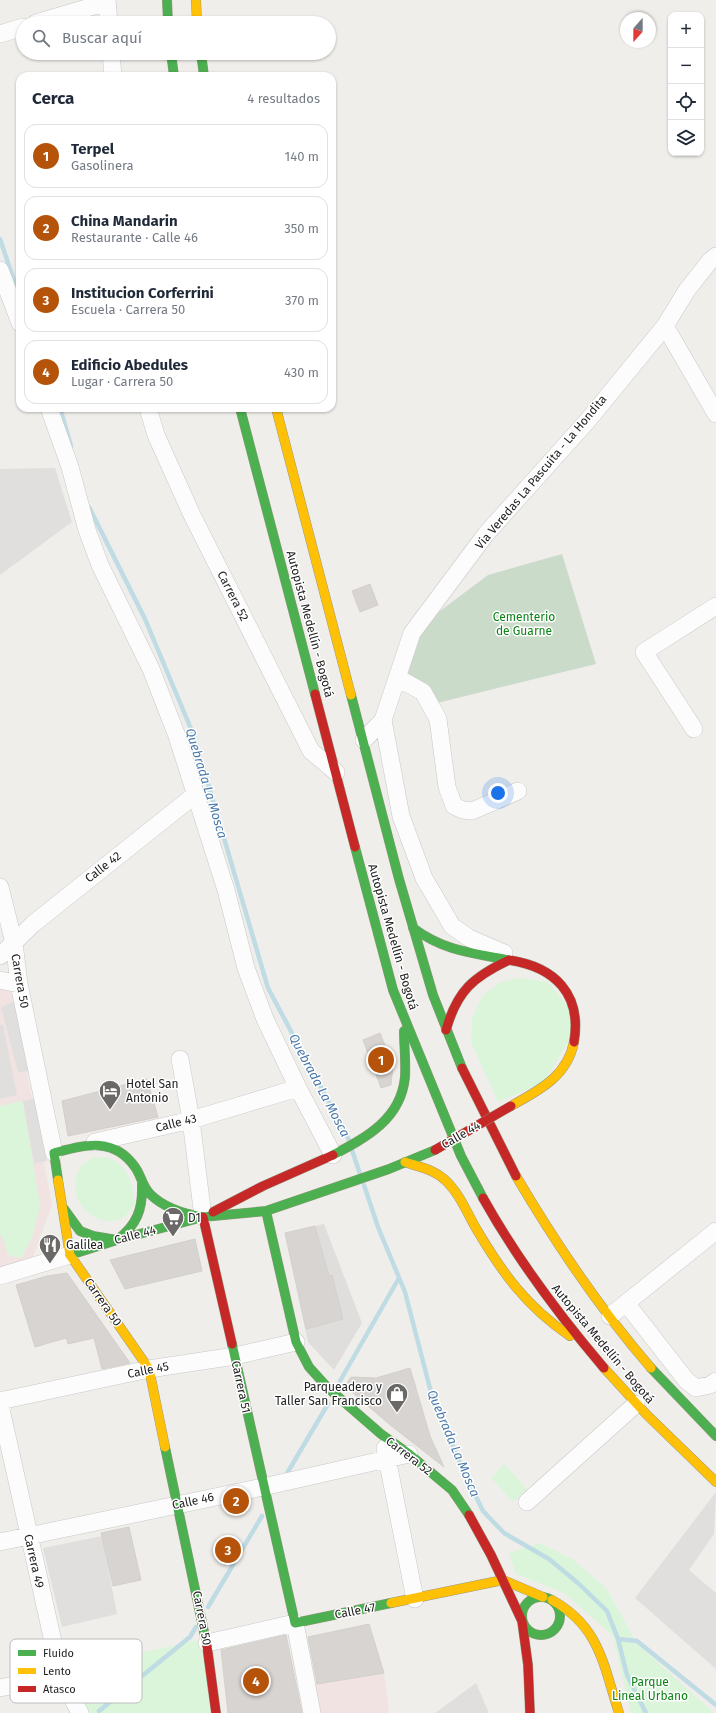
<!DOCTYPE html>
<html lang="es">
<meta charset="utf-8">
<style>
body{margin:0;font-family:"Fira Sans",sans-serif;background:#f2f2f3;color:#1f2937}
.controls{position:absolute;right:12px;top:12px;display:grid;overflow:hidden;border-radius:8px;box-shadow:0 1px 3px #0004}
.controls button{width:36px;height:36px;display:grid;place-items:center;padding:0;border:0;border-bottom:1px solid #e0e1e3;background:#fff;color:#1f2937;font:20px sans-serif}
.compass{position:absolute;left:620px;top:12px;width:36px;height:36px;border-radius:50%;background:#fff;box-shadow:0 1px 3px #0004;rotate:201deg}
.you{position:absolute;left:498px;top:793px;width:14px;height:14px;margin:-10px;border:3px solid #fff;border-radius:50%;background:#1a73e8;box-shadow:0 0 0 6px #1a73e833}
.badge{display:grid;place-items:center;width:26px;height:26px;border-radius:50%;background:#b45309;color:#fff;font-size:13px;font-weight:700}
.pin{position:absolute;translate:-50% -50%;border:2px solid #fff;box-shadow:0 1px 4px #0006}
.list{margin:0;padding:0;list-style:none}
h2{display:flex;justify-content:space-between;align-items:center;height:52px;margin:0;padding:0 16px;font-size:17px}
h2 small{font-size:13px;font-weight:400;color:#747a83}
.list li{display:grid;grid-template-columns:26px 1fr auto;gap:12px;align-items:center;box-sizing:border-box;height:64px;margin:0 8px 8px;padding:0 8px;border:1px solid #e0e1e3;border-radius:12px}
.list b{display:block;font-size:15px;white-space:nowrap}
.list p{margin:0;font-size:13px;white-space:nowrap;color:#747a83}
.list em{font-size:13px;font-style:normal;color:#747a83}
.icon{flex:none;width:22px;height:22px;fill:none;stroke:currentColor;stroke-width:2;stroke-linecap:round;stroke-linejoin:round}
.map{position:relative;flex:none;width:716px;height:1713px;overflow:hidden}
.search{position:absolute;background:#fff;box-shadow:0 1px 3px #0004;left:16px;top:16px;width:320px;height:44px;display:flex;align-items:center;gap:10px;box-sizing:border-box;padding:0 14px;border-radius:22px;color:#747a83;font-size:15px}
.panel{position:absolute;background:#fff;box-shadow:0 1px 3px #0004;left:16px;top:72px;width:320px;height:340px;border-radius:12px}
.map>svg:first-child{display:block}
</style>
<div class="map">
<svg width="716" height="1713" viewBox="0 0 716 1713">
<rect width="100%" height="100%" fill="#f0eeeb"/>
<!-- residential -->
<path fill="#dfdedc" d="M 324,1224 L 362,1323 L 334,1370 L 308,1342 L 285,1233 Z"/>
<!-- commercial -->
<path fill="#f1e3e1" d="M 0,986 L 11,992 L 14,1002 L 52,1205 L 33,1257 L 0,1266 Z
M 384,1673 L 389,1713 L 320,1713 L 315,1684 Z"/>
<!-- cemetery -->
<path fill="#cadbca" d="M 562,554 L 596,664 L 437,703 L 406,675 L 416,637 L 440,611 L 488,575 Z"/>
<!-- park -->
<path fill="#daf5da" d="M 519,978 L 548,982 L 570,1009 L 571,1037 L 544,1082 L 498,1102 L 471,1042 L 472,1019 L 482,996 L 499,983 Z
M 23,1101 L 40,1206 L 33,1234 L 22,1258 C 0,1256 10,1247 0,1234 L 0,1106 Z
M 94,1157 C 99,1158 106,1157 111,1159 C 129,1167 133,1186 135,1203 C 131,1209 126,1218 118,1220 C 89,1227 64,1194 80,1168 C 82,1164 90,1160 94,1157 Z
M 504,1464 L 527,1489 L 513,1502 L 491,1478 Z
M 540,1543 L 574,1560 L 607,1589 L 637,1644 L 714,1713 L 631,1713 L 613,1636 L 564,1593 L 516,1574 L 509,1553 Z
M 203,1639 L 210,1713 L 88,1713 L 72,1668 Z"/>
<!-- parking -->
<path fill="#e0dfde" d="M 55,468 L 72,522 L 0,575 L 0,469 Z
M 14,1002 L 32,1071 L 18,1072 L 1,1007 Z
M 0,1025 L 3,1025 L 17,1095 L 0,1099 Z
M 35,1098 L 47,1161 L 34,1163 L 23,1101 Z
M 716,1492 L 714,1534 L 689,1570 L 716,1593 L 716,1669 L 635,1598 Z
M 102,1536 L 117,1614 L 62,1627 L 43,1548 Z
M 476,1683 L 489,1713 L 435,1713 Z"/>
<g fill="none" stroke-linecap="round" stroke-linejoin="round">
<!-- stream -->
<path stroke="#bfdbe3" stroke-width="4.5" d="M 0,239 L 20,298
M 60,408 L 71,446
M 89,507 L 145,619 L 194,736 L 268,988 L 349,1140
M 352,1150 L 360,1174
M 364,1185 L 378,1227 L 405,1292 L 433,1400 L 464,1472 L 483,1511 L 504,1533 L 549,1559 L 578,1583 L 607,1611 L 618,1639 L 627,1675 L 646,1713
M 340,1381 L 399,1278
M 286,1475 L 328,1404
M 208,1607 L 262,1516
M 618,1639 L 637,1641 L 716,1705
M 99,1711 L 190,1637 L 196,1627"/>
</g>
<!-- building -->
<path fill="#d7d4d2" stroke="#d3d0cc" d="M 370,584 L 378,605 L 360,612 L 352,591 Z
M 380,1033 L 393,1065 L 391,1085 L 381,1088 L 363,1040 Z
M 147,1079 L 158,1117 L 68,1136 L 62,1101 Z
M 315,1226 L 329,1276 L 332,1275 L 343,1319 L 306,1329 L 285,1233 Z
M 195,1239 L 202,1271 L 125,1289 L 110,1260 Z
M 67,1273 L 130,1363 L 102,1369 L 94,1338 L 68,1344 L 66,1338 L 35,1347 L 16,1285 L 47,1276 Z
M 410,1368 L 430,1436 L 444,1467 L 389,1424 L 345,1386 L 351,1377 L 376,1378 Z
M 129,1527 L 141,1580 L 113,1586 L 101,1533 Z
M 369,1624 L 384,1673 L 317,1684 L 308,1637 Z
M 286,1635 L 302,1713 L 228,1713 L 221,1650 Z"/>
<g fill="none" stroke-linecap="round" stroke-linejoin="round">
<!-- street casing -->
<g stroke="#c9c8c7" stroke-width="18">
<path id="street" d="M 107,0 L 109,23
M 36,23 L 107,2
M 0,34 L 23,27
M 111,53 L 113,76
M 0,270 L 20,323
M 665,326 L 716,414
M 49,408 L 70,467 L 87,530 L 100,565 L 151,669 L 177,736 L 226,890 L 246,968 L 265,1019 L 298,1088 L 333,1155
M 148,408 L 156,435 L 192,515 L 311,751 L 336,772
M 398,678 L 423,692 L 438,719 L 447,787 L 454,806 L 463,810 L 472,811 L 518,791
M 383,720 L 401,816 L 424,878 L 452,926 L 469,938 L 504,953
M 694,729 L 644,652 L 716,606
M 364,740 L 383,720 L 412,633 L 486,534 L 589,419 L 665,326 L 687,290 L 710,261 L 716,256
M 0,887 L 14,943 L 19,984 L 54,1153
M 0,956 L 33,924 L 196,794
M 0,980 L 19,984
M 180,1059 L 191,1120 L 203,1217
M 95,1142 L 191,1120 L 298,1088
M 0,1276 L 70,1255
M 626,1303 L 686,1380 L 696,1388 L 710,1385 L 716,1381
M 610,1316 L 716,1231
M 0,1401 L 149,1369 L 235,1356 L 296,1342
M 0,1405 L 61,1677 L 80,1713
M 385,1448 L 415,1599
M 527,1502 L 636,1404
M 0,1542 L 263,1487 L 409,1454
M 207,1643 L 295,1623 L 312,1713
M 0,1688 L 61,1677"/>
</g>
<!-- fast casing -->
<g stroke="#999a82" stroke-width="10">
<path id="fast" d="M 167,0 L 168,23
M 171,53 L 174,76
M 201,53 L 204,76
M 240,408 L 315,694
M 351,695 L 399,879 L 433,995 L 462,1068
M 355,847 L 393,990 L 461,1156 L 483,1198
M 413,928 C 444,951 472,953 509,960
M 333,1155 C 367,1137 401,1119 405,1077 C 406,1062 404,1046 404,1031
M 58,1180 L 54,1153 C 85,1145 113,1136 135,1167 C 141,1175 142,1186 150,1194 C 164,1208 184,1214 203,1217
M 64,1209 L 80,1231 L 93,1236 L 117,1240 C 137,1225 143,1209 142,1184
M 266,1211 L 296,1342 L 309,1367 L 328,1388 L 381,1434 L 409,1454 L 452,1490 L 469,1515
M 70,1255 L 117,1240 L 203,1217 L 266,1211 L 389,1169 L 435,1150
M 232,1344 L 295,1623 L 391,1603
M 651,1368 L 716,1436
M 165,1447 L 207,1646
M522 1616a19 19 0 1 1 38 0a19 19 0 1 1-38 0Z"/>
</g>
<!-- slow casing -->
<g stroke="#999a82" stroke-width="10">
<path id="slow" d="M 196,0 L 197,23
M 276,408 L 351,695
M 511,1106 C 539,1090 567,1077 574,1042
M 405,1162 C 419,1167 433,1169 444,1179 C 459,1192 467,1213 477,1230 C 503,1274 527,1307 570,1336
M 516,1176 C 556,1244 600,1309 651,1368
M 58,1180 L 70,1255 L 149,1369 L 165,1447
M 604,1368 L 646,1414 L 716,1482
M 552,1600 C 600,1627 603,1664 619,1713
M 391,1603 L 503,1580 L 543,1597"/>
</g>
<!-- jam casing -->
<g stroke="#999a82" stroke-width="10">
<path id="jam" d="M 315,694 L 355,847
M 509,960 C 555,967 582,994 574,1042
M 446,1030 C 457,991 473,977 509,960
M 462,1068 L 516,1176
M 483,1198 C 517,1259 559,1315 604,1368
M 213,1212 L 263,1186 L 333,1155
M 203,1217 L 232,1344
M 469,1515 L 491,1555 L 522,1621 L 528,1665 L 530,1713
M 207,1646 L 216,1713"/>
</g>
<!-- street -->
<use href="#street" stroke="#fdfcfc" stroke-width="17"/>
<!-- fast -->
<use href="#fast" stroke="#4caf50" stroke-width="9"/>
<!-- slow -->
<use href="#slow" stroke="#ffc107" stroke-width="9"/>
<!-- jam -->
<use href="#jam" stroke="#c62828" stroke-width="9"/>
<!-- jam-bridge casing -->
<g stroke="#999a82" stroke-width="10" stroke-linecap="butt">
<path id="jam-bridge" d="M 435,1150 L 511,1106"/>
</g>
<!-- jam-bridge -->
<use href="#jam-bridge" stroke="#c62828" stroke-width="9"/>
</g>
<!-- icons -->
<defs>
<g id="hotel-pin" transform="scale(1.15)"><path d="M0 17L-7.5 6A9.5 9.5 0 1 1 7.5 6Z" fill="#6a6968" stroke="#fff"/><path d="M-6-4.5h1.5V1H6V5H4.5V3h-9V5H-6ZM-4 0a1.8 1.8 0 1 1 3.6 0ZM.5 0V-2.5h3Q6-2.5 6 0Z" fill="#fff"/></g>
<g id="supermarket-pin" transform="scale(1.15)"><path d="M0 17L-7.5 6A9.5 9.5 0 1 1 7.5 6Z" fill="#6a6968" stroke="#fff"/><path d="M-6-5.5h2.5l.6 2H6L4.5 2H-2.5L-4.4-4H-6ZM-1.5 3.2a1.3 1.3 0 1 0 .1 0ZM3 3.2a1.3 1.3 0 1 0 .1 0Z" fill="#fff"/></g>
<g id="restaurant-pin" transform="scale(1.15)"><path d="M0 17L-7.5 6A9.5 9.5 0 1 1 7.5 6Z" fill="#6a6968" stroke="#fff"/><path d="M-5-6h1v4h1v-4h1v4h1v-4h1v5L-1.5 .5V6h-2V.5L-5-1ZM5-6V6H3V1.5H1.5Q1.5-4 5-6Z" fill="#fff"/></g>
<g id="shop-pin" transform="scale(1.15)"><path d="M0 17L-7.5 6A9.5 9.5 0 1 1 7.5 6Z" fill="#6a6968" stroke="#fff"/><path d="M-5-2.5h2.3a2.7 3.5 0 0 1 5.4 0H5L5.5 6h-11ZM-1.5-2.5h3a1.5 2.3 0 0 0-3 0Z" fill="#fff"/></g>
</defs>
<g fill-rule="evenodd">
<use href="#hotel-pin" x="110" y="1091"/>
<use href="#supermarket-pin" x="173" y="1218"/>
<use href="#restaurant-pin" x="50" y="1245"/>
<use href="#shop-pin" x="397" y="1394"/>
</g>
<g text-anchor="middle" stroke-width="3" stroke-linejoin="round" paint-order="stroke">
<!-- street labels -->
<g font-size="12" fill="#222" stroke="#fff">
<text transform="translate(541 472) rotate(-50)" y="4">Via Veredas La Pascuita - La Hondita</text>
<text transform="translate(233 596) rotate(63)" y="4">Carrera 52</text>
<text transform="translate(310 624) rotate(75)" y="4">Autopista Medellín - Bogotá</text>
<text transform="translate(103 867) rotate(-38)" y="4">Calle 42</text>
<text transform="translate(393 937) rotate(74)" y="4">Autopista Medellín - Bogotá</text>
<text transform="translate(20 981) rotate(80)" y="4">Carrera 50</text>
<text transform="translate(176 1123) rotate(-14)" y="4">Calle 43</text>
<text transform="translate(461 1135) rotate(-30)" y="4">Calle 44</text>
<text transform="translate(135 1235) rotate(-15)" y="4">Calle 44</text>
<text transform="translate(103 1302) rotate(55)" y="4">Carrera 50</text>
<text transform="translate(603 1344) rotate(50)" y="4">Autopista Medellín - Bogotá</text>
<text transform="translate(148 1370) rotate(-11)" y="4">Calle 45</text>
<text transform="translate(241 1387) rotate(78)" y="4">Carrera 51</text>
<text transform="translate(409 1456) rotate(37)" y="4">Carrera 52</text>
<text transform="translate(193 1501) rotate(-12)" y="4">Calle 46</text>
<text transform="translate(34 1561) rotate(77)" y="4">Carrera 49</text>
<text transform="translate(355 1611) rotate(-11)" y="4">Calle 47</text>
<text transform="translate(202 1618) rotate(79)" y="4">Carrera 50</text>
</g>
<!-- park labels -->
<g font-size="12" fill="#0c8416" stroke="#fff">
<text x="524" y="621">Cementerio<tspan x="524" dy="14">de Guarne</tspan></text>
<text x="650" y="1686">Parque<tspan x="650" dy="14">Lineal Urbano</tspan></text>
</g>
<!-- poi labels -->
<g font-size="12" fill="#222" stroke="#fff" text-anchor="start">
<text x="126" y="1088">Hotel San<tspan x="126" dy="14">Antonio</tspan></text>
<text x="188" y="1222">D1</text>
<text x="66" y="1249">Galilea</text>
<text x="382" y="1391" text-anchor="end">Parqueadero y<tspan x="382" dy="14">Taller San Francisco</tspan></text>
</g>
<!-- water labels -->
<g font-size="13" font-style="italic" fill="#4a7aab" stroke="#fff">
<text transform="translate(207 783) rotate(73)" y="5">Quebrada La Mosca</text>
<text transform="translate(320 1085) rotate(62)" y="5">Quebrada La Mosca</text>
<text transform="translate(454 1443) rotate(67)" y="5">Quebrada La Mosca</text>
</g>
</g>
<!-- legend -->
<rect x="10" y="1639" width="132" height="64" rx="6" fill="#fff" stroke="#bdbdbd" stroke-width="1"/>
<rect x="18" y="1650" width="18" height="6" fill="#4caf50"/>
<rect x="18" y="1668" width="18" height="6" fill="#ffc107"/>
<rect x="18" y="1686" width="18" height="6" fill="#c62828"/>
<g font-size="11" fill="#222">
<text x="43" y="1657">Fluido</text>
<text x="43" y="1675">Lento</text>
<text x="43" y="1693">Atasco</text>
</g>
</svg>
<div class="controls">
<button>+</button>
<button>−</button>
<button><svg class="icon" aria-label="locate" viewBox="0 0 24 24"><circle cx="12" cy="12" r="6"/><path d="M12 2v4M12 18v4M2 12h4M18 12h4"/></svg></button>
<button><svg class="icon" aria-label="layers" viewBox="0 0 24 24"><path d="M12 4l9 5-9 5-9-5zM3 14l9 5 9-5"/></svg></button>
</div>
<svg class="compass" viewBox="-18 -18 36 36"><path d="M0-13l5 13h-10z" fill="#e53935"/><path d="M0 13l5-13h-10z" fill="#747a83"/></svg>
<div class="you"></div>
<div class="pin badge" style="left:381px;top:1060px">1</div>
<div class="pin badge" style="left:236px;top:1501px">2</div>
<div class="pin badge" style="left:228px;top:1550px">3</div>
<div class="pin badge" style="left:256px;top:1681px">4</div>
<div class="search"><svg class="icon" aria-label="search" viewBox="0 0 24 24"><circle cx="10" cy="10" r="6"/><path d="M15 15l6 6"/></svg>Buscar aquí</div>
<section class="panel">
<h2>Cerca<small>4 resultados</small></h2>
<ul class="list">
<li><span class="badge">1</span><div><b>Terpel</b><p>Gasolinera</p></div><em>140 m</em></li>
<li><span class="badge">2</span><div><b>China Mandarin</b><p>Restaurante · Calle 46</p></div><em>350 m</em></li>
<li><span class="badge">3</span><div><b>Institucion Corferrini</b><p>Escuela · Carrera 50</p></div><em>370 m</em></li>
<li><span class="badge">4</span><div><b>Edificio Abedules</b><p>Lugar · Carrera 50</p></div><em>430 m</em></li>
</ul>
</section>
</div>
